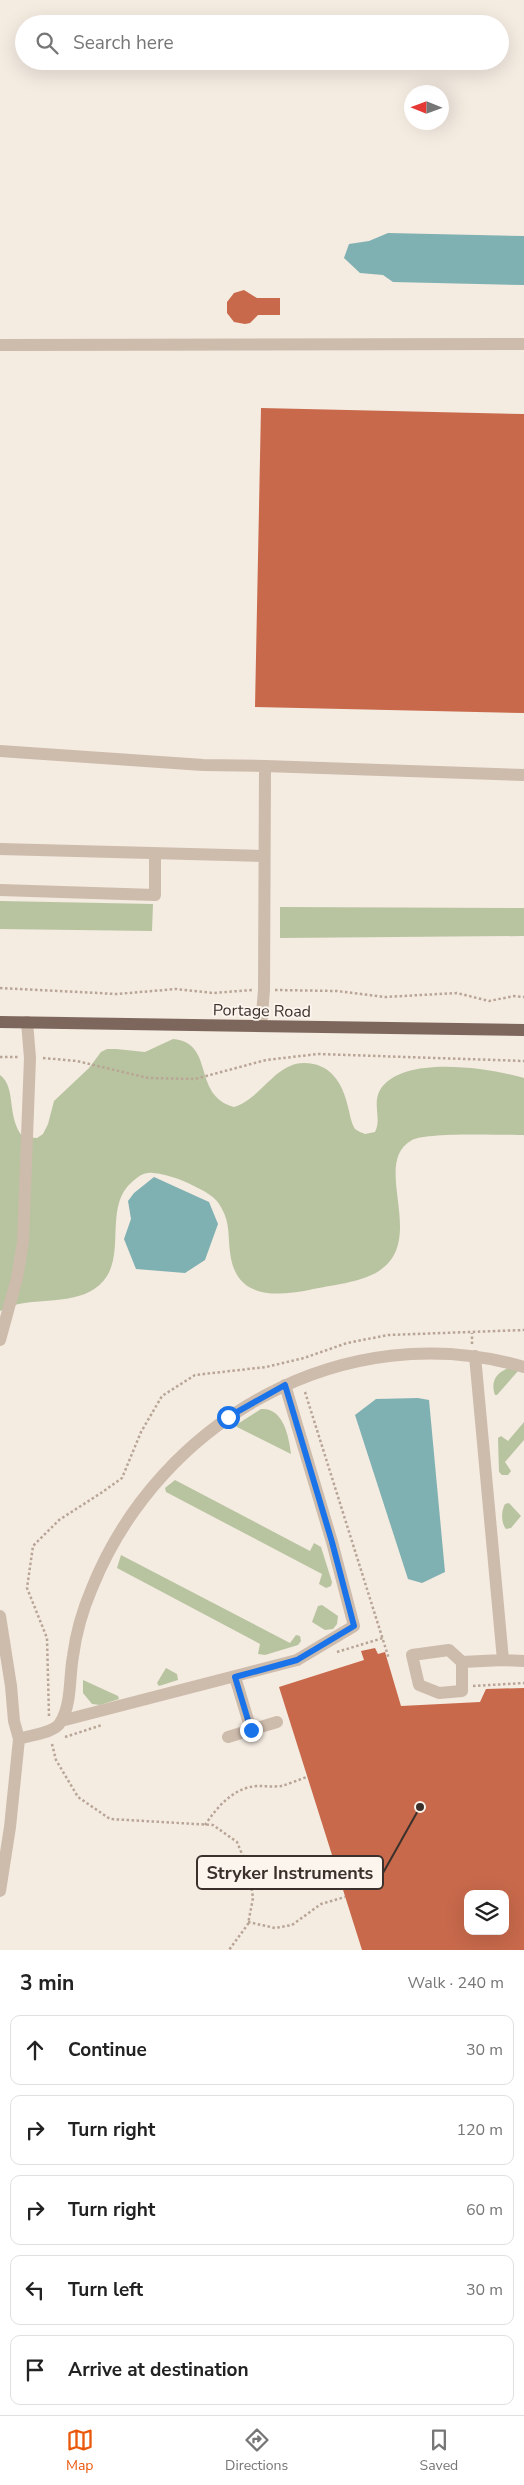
<!DOCTYPE html>
<meta charset="utf-8">
<style>
body{margin:0;font-family:"Nunito Sans",sans-serif;background:#f2f2f2;color:#222}
.controls{position:absolute;right:15px;bottom:15px;display:grid;overflow:hidden;border-radius:10px;box-shadow:0 5px 20px #0002}
.controls button{width:45px;height:45px;display:grid;place-items:center;padding:0;border:0;border-bottom:1px solid #e0e0e0;background:#fff;color:#222;font:25px sans-serif}
.compass{position:absolute;left:404px;top:85px;width:45px;height:45px;border-radius:50%;background:#fff;box-shadow:0 5px 20px #0002;rotate:271deg}
.stop{position:absolute;width:15px;height:15px;margin:-11px;border:4px solid #1a73e8;border-radius:50%;background:#fff}
.stop.end{background:#1a73e8;border-color:#fff;box-shadow:0 1px 5px #0008}
.list{margin:0;padding:0;list-style:none}
h2{display:flex;justify-content:space-between;align-items:center;height:65px;margin:0;padding:0 20px;font-size:21px}
h2 small{font-size:16px;font-weight:400;color:#767676}
.list li{display:grid;grid-template-columns:32px 1fr auto;gap:15px;align-items:center;box-sizing:border-box;height:70px;margin:0 10px 10px;padding:0 10px;border:1px solid #e0e0e0;border-radius:10px}
.list b{display:block;font-size:19px;white-space:nowrap}
.list em{font-size:16px;font-style:normal;color:#767676}
.icon{flex:none;width:28px;height:28px;fill:none;stroke:currentColor;stroke-width:2;stroke-linecap:round;stroke-linejoin:round}
.map{position:relative;flex:none;width:524px;height:1950px;overflow:hidden}
.search{position:absolute;background:#fff;box-shadow:0 5px 20px #0002;left:15px;right:15px;top:15px;height:55px;display:flex;align-items:center;gap:12px;box-sizing:border-box;padding:0 18px;border-radius:28px;color:#767676;font-size:19px}
.sheet{height:465px;background:#fff}
nav{display:flex;justify-content:space-around;align-items:center;box-sizing:border-box;height:70px;border-top:1px solid #e0e0e0;background:#fff;font-size:14px;color:#767676}
nav a{display:grid;justify-items:center;gap:2px}
nav .on{color:#ea580c}
.map>svg:first-child{display:block}
</style>
<div class="map">
<svg width="524" height="1950" viewBox="0 0 524 1950">
<rect width="100%" height="100%" fill="#f4ebe1"/>
<!-- green -->
<path fill="#b8c4a0" d="M 0,901 L 153,904 L 152,931 L 0,929 Z
M 280,907 L 524,908 L 524,936 L 280,938 Z
M 173,1039 C 216,1043 191,1095 234,1107 C 261,1099 275,1063 304,1063 C 331,1063 343,1084 348,1107 C 350,1114 351,1123 355,1129 C 358,1131 362,1133 365,1134 L 375,1132 C 382,1119 372,1104 380,1090 C 402,1054 490,1068 524,1078 L 524,1135 C 503,1135 427,1132 412,1140 C 370,1163 428,1239 379,1271 C 360,1283 331,1285 309,1290 C 273,1297 235,1298 230,1252 C 228,1237 230,1223 222,1209 C 216,1196 204,1191 192,1185 C 180,1179 166,1174 153,1173 C 144,1172 139,1176 132,1182 C 105,1205 124,1249 107,1276 C 89,1305 47,1298 19,1304 C 13,1305 6,1309 0,1311 L 0,1075 C 17,1088 6,1117 23,1137 L 37,1138 L 43,1134 L 48,1124 L 54,1101 L 89,1068 L 101,1052 L 107,1049 L 116,1049 L 145,1052 Z
M 509,1368 L 518,1371 L 497,1395 L 495,1395 C 490,1381 497,1372 509,1368 Z
M 261,1409 C 283,1407 289,1436 291,1454 L 237,1427 L 236,1425 Z
M 524,1422 L 524,1440 L 505,1462 L 511,1471 L 508,1475 L 502,1475 L 499,1472 L 498,1438 L 501,1436 L 508,1441 Z
M 175,1480 L 310,1551 L 314,1543 L 321,1547 L 332,1582 L 331,1586 L 326,1588 L 319,1584 L 322,1574 L 166,1492 L 165,1488 Z
M 509,1503 L 521,1516 L 511,1528 L 506,1529 C 501,1523 501,1511 505,1504 Z
M 121,1555 L 290,1643 L 296,1635 L 300,1636 L 301,1641 L 298,1645 L 265,1655 L 258,1654 L 260,1644 L 117,1568 Z
M 322,1605 L 338,1616 L 337,1624 L 333,1629 L 325,1630 L 312,1622 L 318,1606 Z
M 166,1668 L 177,1674 L 178,1680 L 159,1686 L 157,1683 Z
M 83,1680 L 118,1696 L 119,1699 L 100,1705 L 92,1704 L 83,1693 Z"/>
<!-- water -->
<path fill="#7fb0b2" d="M 388,233 L 524,236 L 524,285 L 393,282 L 383,275 L 360,273 L 344,258 L 349,244 L 369,241 Z
M 154,1177 L 209,1202 L 218,1224 L 205,1260 L 185,1273 L 136,1269 L 124,1239 L 131,1219 L 128,1201 L 134,1193 Z
M 418,1398 L 429,1400 L 445,1572 L 422,1583 L 408,1579 L 355,1415 L 376,1399 Z"/>
<!-- building -->
<path fill="#c8694b" fill-rule="evenodd" d="M 244,290 L 257,298 L 280,298 L 280,315 L 258,315 L 250,323 L 245,324 L 234,322 L 227,313 L 227,302 L 234,293 Z
M 261,408 L 524,414 L 524,713 L 255,707 Z
M 375,1648 L 378,1654 L 385,1652 L 401,1706 L 480,1702 L 486,1689 L 524,1688 L 524,1950 L 362,1950 L 279,1687 L 364,1660 L 361,1651 ZM 468,1894 L 505,1894 L 505,1931 L 468,1931 Z"/>
<g fill="none" stroke-linecap="round" stroke-linejoin="round">
<!-- path -->
<path stroke="#b9a596" stroke-width="2.5" stroke-dasharray="2.5 2.5" stroke-linecap="butt" d="M 0,988 L 117,994 L 176,989 L 213,993 L 252,990
M 275,990 L 337,991 L 385,997 L 457,993 L 489,1001 L 514,996 L 524,997
M 0,1057 L 18,1057
M 43,1058 L 77,1061 L 148,1078 L 195,1079 L 266,1060 L 318,1054 L 524,1061
M 472,1344 L 472,1333
M 305,1392 L 389,1659
M 337,1652 L 383,1638
M 473,1686 L 524,1683
M 49,1716 L 47,1638 L 27,1588 L 33,1546 L 59,1520 L 101,1493 L 122,1478 L 141,1432 L 162,1396 L 195,1375 L 266,1367 L 304,1358 L 347,1343 L 388,1335 L 524,1330
M 65,1737 L 102,1725
M 52,1744 L 56,1760 L 78,1797 L 110,1819 L 213,1825 L 237,1842 L 249,1871 L 253,1898 L 248,1924 L 229,1950
M 205,1825 C 218,1806 233,1788 257,1786 C 265,1786 273,1787 281,1786 C 289,1784 298,1780 307,1777
M 248,1922 L 275,1928 L 292,1925 L 321,1904 L 345,1897"/>
<!-- minor -->
<path stroke="#cdbbac" stroke-width="12" d="M 0,345 L 524,344
M 0,751 L 203,765 L 265,766 L 264,990 L 261,1026
M 265,766 L 524,775
M 0,849 L 264,856
M 0,890 L 155,895 L 155,854
M 0,1340 L 17,1278 L 23,1242 L 30,1058 L 27,1022
M 475,1356 L 503,1660
M 0,1616 L 11,1686 L 14,1721 L 19,1739 L 10,1827 L 0,1891
M 462,1662 L 462,1691 L 439,1693 L 419,1685 L 412,1655 L 449,1650 L 462,1662 L 503,1660 L 524,1661
M 235,1677 L 251,1730 L 277,1722
M 61,1721 L 297,1660 L 354,1626 L 332,1542 L 285,1385
M 228,1737 L 251,1730
M 19,1739 C 30,1735 54,1733 60,1723 C 72,1705 69,1677 73,1656 C 76,1633 83,1609 92,1588 C 160,1419 346,1315 524,1367"/>
<!-- major -->
<path stroke="#7d675c" stroke-width="12" d="M 0,1022 L 524,1030"/>
</g>
<g fill="none" stroke-linecap="round" stroke-linejoin="round">
<!-- route -->
<path stroke="#1a73e8" stroke-width="6" d="M 228,1417 L 285,1385 L 332,1542 L 354,1626 L 297,1660 L 235,1677 L 251,1730"/>
</g>
<g text-anchor="middle" stroke-width="4" stroke-linejoin="round" paint-order="stroke">
<!-- street labels -->
<g font-size="16" fill="#3b302b" stroke="#fbf5ee">
<text transform="translate(262 1010) rotate(1)" y="6">Portage Road</text>
</g>
</g>
<!-- callouts -->
<path fill="none" stroke="#3b302b" stroke-width="2" d="M420 1807L383 1873"/>
<circle fill="#3b302b" stroke="#fbf5ee" stroke-width="2" cx="420" cy="1807" r="5"/>
<rect fill="#fbf5ee" stroke="#3b302b" stroke-width="2" x="197" y="1856" width="186" height="33" rx="5"/>
<g font-size="18" text-anchor="middle" font-weight="bold" fill="#3b302b">
<text x="290" y="1879">Stryker Instruments</text>
</g>
</svg>
<div class="controls">
<button><svg class="icon" aria-label="layers" viewBox="0 0 24 24"><path d="M12 4l9 5-9 5-9-5zM3 14l9 5 9-5"/></svg></button>
</div>
<svg class="compass" viewBox="-18 -18 36 36"><path d="M0-13l5 13h-10z" fill="#e53935"/><path d="M0 13l5-13h-10z" fill="#767676"/></svg>
<div class="stop" style="left:228px;top:1417px"></div>
<div class="stop end" style="left:251px;top:1730px"></div>
<div class="search"><svg class="icon" aria-label="search" viewBox="0 0 24 24"><circle cx="10" cy="10" r="6"/><path d="M15 15l6 6"/></svg>Search here</div>
</div>
<section class="sheet">
<h2>3 min<small>Walk · 240 m</small></h2>
<ul class="list">
<li><svg class="icon" aria-label="ahead" viewBox="0 0 24 24"><path d="M12 20V5M6 11l6-6 6 6"/></svg><div><b>Continue</b></div><em>30 m</em></li>
<li><svg class="icon" aria-label="right" viewBox="0 0 24 24"><path d="M7 20v-9h11M14 6l5 5-5 5"/></svg><div><b>Turn right</b></div><em>120 m</em></li>
<li><svg class="icon" aria-label="right" viewBox="0 0 24 24"><path d="M7 20v-9h11M14 6l5 5-5 5"/></svg><div><b>Turn right</b></div><em>60 m</em></li>
<li><svg class="icon" aria-label="left" viewBox="0 0 24 24"><path d="M17 20v-9H6M10 6l-5 5 5 5"/></svg><div><b>Turn left</b></div><em>30 m</em></li>
<li><svg class="icon" aria-label="arrive" viewBox="0 0 24 24"><path d="M6 21V4h12l-3 4 3 4H6"/></svg><div><b>Arrive at destination</b></div></li>
</ul>
</section>
<nav>
<a class="on"><svg class="icon" aria-label="map" viewBox="0 0 24 24"><path d="M3 6l6-2 6 2 6-2v14l-6 2-6-2-6 2zM9 4v14M15 6v14"/></svg>Map</a>
<a><svg class="icon" aria-label="directions" viewBox="0 0 24 24"><path d="M12 3l9 9-9 9-9-9zM9 14v-3h6M13 9l2 2-2 2"/></svg>Directions</a>
<a><svg class="icon" aria-label="saved" viewBox="0 0 24 24"><path d="M7 4h10v16l-5-4-5 4z"/></svg>Saved</a>
</nav>
